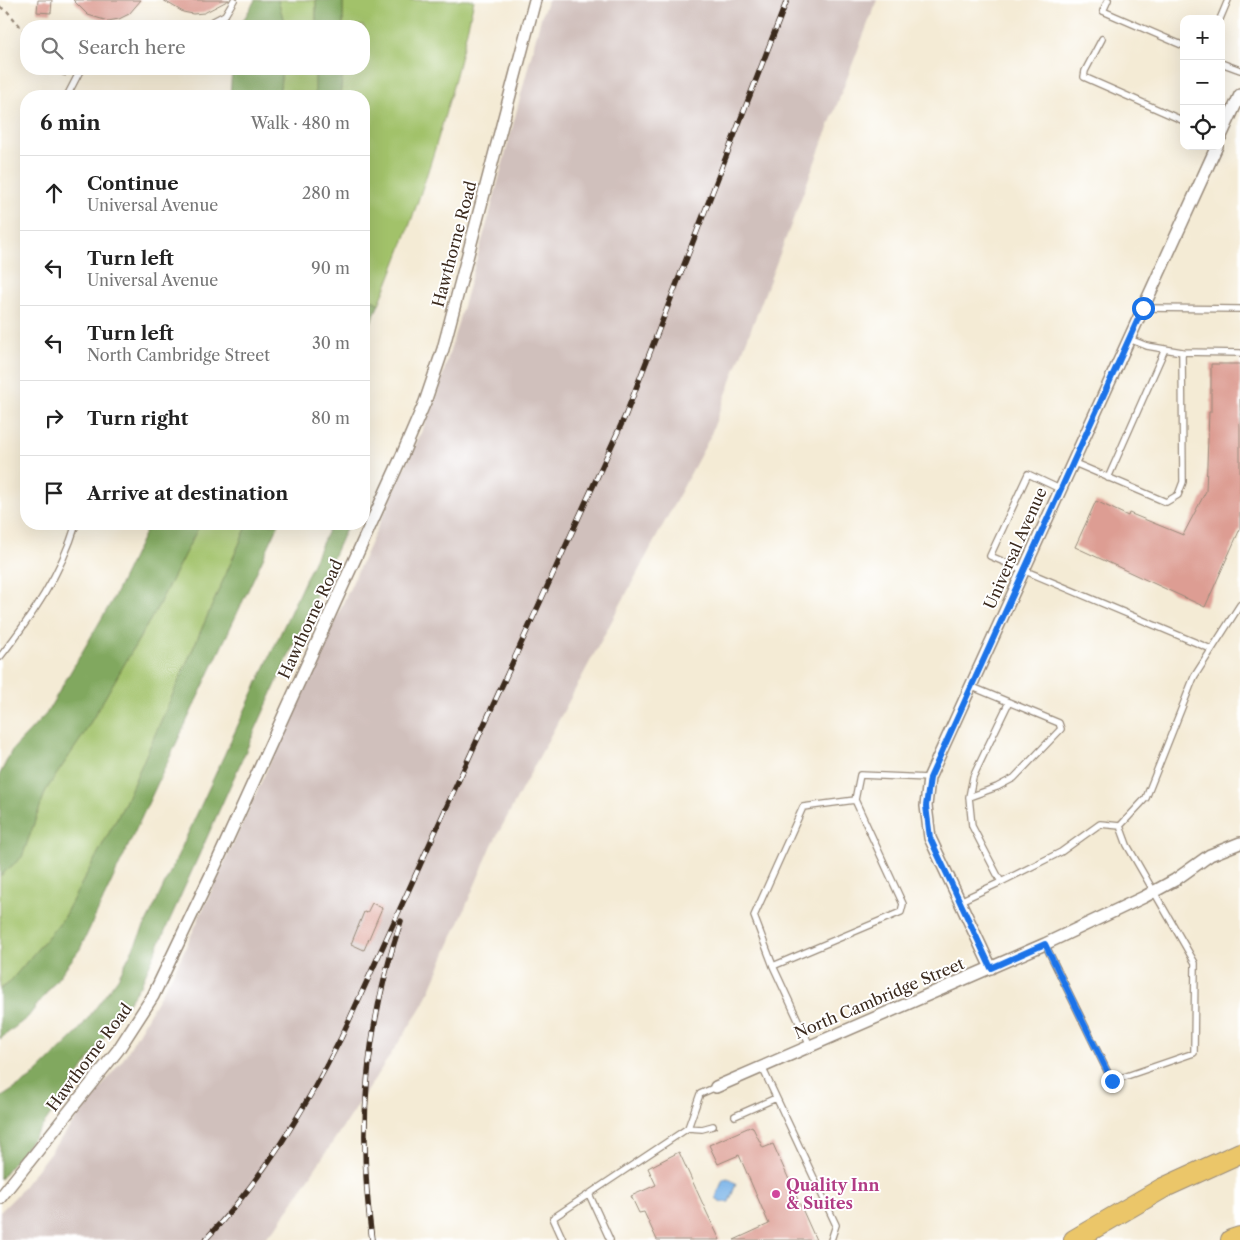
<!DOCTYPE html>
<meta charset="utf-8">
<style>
body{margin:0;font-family:"Libre Caslon Text",serif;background:#f6f6f6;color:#222}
.controls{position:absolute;right:15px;top:15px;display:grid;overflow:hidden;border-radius:10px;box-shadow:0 5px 20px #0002}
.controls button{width:45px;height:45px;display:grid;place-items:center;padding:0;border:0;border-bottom:1px solid #e0e0e0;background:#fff;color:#222;font:25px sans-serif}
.stop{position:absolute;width:15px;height:15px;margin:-11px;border:4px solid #1a73e8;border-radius:50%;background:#fff}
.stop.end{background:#1a73e8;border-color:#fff;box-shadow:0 1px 5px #0008}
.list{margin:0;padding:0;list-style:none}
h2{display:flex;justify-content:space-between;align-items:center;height:65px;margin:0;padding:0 20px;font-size:21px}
h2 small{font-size:16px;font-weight:400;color:#767676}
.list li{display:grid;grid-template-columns:32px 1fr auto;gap:15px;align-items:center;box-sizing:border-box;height:75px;padding:0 20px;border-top:1px solid #e0e0e0}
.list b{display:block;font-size:19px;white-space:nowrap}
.list p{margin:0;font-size:16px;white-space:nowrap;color:#767676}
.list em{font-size:16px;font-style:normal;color:#767676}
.icon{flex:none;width:28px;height:28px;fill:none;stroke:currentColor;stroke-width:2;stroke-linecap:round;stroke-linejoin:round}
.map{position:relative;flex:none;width:1240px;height:1240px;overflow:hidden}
.search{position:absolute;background:#fff;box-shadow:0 5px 20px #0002;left:20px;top:20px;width:350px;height:55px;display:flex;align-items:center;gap:12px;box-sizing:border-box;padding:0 18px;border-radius:20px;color:#767676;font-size:19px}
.panel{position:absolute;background:#fff;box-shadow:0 5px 20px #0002;left:20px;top:90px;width:350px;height:440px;border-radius:20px}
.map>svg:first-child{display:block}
</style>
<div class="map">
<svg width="1240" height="1240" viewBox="0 0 1240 1240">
<rect width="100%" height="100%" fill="#fff"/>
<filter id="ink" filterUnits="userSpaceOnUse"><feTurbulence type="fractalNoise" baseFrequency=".02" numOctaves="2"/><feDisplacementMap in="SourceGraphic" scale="10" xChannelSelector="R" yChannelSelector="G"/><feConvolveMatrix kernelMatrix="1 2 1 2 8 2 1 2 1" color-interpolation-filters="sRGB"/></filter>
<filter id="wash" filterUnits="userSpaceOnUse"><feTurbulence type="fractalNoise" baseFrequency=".0096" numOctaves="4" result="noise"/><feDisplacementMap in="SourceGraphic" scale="20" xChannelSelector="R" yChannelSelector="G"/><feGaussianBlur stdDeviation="1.12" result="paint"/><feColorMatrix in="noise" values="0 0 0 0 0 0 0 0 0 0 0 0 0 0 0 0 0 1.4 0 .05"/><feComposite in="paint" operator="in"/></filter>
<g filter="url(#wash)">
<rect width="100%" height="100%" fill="#f4ebd5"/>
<!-- industrial -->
<path fill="#d0c0bc" d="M 548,0 L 877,0 L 709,439 L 492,845 L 424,1004 L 276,1228 L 262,1240 L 0,1240 L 0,1212 L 15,1197 L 124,1058 L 177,966 L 435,402 L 488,220 L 542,14 Z"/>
<!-- green -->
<path fill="#a2c26a" stroke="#6e7644" d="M 278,0 L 316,0 L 316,26 L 285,26 Z
M 343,0 L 474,0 C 451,104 420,206 379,304 L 364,295 L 364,96 L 340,96 L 343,69 L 364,69 L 364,26 L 343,26 Z
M 282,69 L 315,69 L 316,96 L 279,96 Z
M 200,524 L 248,524 L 124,805 L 62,920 L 8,984 L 0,989 L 0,876 L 22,857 L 46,790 L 82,737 L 157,608 Z"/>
<!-- forest -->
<path fill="#81a85e" stroke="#5e693e" d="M 255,0 L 278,0 L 285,26 L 240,26 Z
M 316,0 L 343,0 L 343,26 L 316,26 Z
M 232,69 L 282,69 L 279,96 L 230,96 Z
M 315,69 L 343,69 L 340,96 L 315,95 Z
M 364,295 L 379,304 L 364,338 Z
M 149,524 L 200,524 L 157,608 L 82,737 L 46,790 L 22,857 L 0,876 L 0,774 L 12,750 L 46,714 L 113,599 Z
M 248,524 L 279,524 L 80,949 L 28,1017 L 0,1039 L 0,989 L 8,984 L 62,920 L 124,805 Z
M 331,524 L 348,524 L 141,984 L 45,1123 L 0,1179 L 0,1098 L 30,1079 L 76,1034 L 118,978 L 153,909 Z"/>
<!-- water -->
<path fill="#76b1e7" stroke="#586e82" d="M 728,1178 L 736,1184 L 729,1202 L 721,1202 L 716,1198 L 723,1179 Z"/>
<g id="blocks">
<!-- building -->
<path fill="#dd9d93" d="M 38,0 L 52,0 L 51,13 L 37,12 Z
M 73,0 L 141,0 L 129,14 L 119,19 L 108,21 L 88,15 Z
M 163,0 L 229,0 L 204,13 L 193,14 L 183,12 Z
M 1211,364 L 1240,364 L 1240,529 L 1205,607 L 1075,547 L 1096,501 L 1128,516 L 1129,513 L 1183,535 L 1206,491 L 1209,412 L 1211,412 Z
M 372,903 L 382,908 L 364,950 L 351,944 L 364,912 L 367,913 Z
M 752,1126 L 763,1148 L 773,1144 L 816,1240 L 734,1240 L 769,1224 L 739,1155 L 718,1164 L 709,1145 Z
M 679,1152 L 707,1213 L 720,1240 L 657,1240 L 644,1212 L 639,1213 L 631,1196 L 656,1185 L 648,1168 Z"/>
</g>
</g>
<g filter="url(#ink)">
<use href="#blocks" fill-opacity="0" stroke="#988a7a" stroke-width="1"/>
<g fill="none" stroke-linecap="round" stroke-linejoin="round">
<!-- lane casing -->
<g stroke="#988a7a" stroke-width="8">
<path id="lane" d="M 1108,0 L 1103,11 L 1184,46
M 1220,19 L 1228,0
M 204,26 L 225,15 L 234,0
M 1102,39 L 1085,71 L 1084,77 L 1184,121
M 1221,63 L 1240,70
M 67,96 L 81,69
M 1143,308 L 1240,309
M 1182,352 L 1240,353
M 1072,462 L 1166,502 L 1178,495 L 1183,482 L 1182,352 L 1147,346 L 1129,339
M 1108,478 L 1165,349
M 1060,489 L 1028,474 L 990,556 L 1211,649
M 0,657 C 32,616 61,574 76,524
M 969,797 L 973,777 L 1009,702
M 1120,826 L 1146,798 L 1194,677 L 1240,605
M 1001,882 L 1061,852 L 1100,824 L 1120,826 L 1127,845 L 1195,963 L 1194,1053 L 1112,1081 L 1045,944
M 960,901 L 1001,882 L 972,826 L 969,797 L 997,787 L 1014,778 L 1061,729 L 1059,723 L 970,686
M 773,966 L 754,916 L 803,807 L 855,800
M 810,1046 L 773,966 L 901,912 L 903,904 L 855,800 L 860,775 L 929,778
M 762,1067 L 836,1225 L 831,1240
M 735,1116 L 776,1098
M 688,1128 L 702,1129 L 713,1126
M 589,1194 L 610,1240
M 563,1240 L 553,1218 L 688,1128 L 700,1094 L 716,1087"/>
</g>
<!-- street casing -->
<g stroke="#988a7a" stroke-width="14">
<path id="street" d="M 1221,136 L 1240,95
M 991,968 L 930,838 L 926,806 L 929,778 L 1217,146
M 716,1087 L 1045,944 L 1144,897 L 1175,880 L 1210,855 L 1240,843
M 0,1198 L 118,1050 L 153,996 L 217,862 L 400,460 L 425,402 L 443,349 L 535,0"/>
</g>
<!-- highway casing -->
<g stroke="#988a7a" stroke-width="22">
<path id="highway" d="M 1074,1240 L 1163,1188 L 1240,1153
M 1231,1240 L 1240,1237"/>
</g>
<!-- path -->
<path stroke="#988a7a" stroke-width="2.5" stroke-dasharray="4 4" stroke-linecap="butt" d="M 0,7 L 7,11 L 26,33
M 48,69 L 50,72 L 69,76"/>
<!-- lane -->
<use href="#lane" stroke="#fff" stroke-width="5.5"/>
<!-- street -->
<use href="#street" stroke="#fff" stroke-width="11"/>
<!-- highway -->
<use href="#highway" stroke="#ebc669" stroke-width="20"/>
<!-- rail casing -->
<g stroke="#3b2a1e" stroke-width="5.5">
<path id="rail" d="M 205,1240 C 262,1180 304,1111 341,1038 L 626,414 L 787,0
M 372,1240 C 357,1126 365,1030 401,921"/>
</g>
<!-- rail -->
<use href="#rail" stroke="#fff" stroke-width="4" stroke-dasharray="11" stroke-linecap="butt"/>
</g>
</g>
<g fill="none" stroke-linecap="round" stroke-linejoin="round" filter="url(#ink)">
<!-- route -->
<path stroke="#1a73e8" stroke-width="6" d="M 1112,1081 L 1045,944 L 991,968 L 930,838 L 926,806 L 930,778 L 1143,308"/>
</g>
<!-- markers -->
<circle fill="#d1479c" stroke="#fff" stroke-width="2" cx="776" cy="1194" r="5"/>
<g text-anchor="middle" stroke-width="4" stroke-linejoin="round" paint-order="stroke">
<!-- street labels -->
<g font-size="16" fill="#3b2a1e" stroke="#fff">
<text transform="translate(454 244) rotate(-75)" y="6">Hawthorne Road</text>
<text transform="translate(1015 548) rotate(-66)" y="6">Universal Avenue</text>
<text transform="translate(310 619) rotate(-65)" y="6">Hawthorne Road</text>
<text transform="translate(879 998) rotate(-23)" y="6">North Cambridge Street</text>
<text transform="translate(89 1057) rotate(-53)" y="6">Hawthorne Road</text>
</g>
<!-- hotel labels -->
<g font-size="16" font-weight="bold" fill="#b23c85" stroke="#fff" text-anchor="start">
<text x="786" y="1191">Quality Inn<tspan x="786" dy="18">&amp; Suites</tspan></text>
</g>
</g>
</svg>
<div class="controls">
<button>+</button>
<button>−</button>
<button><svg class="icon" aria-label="locate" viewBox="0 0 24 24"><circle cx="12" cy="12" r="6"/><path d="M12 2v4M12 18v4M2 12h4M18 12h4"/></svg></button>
</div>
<div class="stop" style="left:1143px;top:308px"></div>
<div class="stop end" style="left:1112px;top:1081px"></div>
<div class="search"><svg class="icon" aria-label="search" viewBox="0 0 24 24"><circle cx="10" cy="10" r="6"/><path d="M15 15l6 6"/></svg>Search here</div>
<section class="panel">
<h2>6 min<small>Walk · 480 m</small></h2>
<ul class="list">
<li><svg class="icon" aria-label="ahead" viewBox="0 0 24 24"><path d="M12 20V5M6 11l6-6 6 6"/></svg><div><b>Continue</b><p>Universal Avenue</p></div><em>280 m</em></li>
<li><svg class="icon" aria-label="left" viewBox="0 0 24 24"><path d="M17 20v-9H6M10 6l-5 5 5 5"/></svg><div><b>Turn left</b><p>Universal Avenue</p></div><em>90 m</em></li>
<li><svg class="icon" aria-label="left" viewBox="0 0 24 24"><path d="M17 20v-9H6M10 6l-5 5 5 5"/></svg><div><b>Turn left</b><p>North Cambridge Street</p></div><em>30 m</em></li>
<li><svg class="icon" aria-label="right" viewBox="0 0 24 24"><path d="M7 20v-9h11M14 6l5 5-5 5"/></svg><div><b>Turn right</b></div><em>80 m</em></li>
<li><svg class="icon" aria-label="arrive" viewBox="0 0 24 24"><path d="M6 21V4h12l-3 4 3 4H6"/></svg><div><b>Arrive at destination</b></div></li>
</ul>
</section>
</div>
